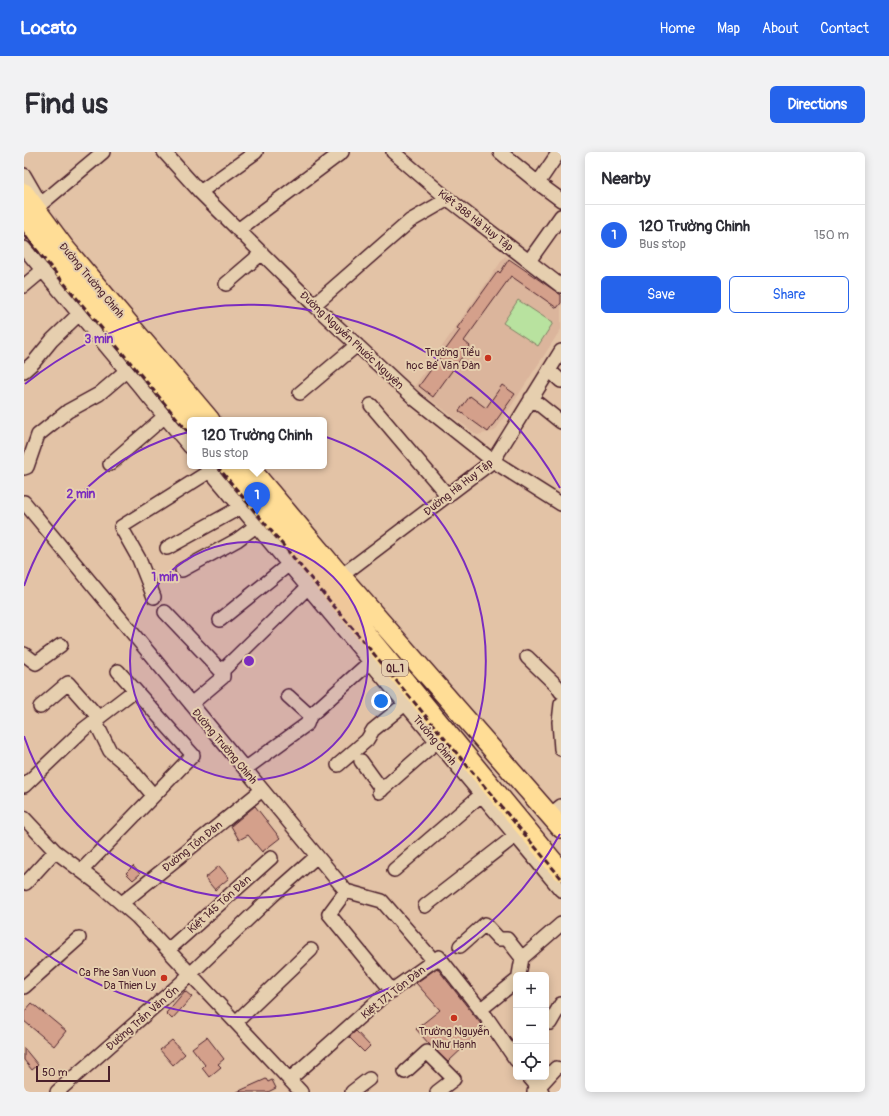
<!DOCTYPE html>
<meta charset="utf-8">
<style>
body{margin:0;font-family:Pangolin,sans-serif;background:#f2f2f3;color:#2b2b33}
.controls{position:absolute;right:12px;bottom:12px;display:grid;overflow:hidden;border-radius:6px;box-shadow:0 2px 10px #0003}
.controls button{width:36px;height:36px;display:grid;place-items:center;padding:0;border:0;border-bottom:1px solid #e1e1e2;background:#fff;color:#2b2b33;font:20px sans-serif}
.scale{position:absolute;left:12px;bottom:10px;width:74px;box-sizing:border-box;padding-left:4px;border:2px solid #4a1f2b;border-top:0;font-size:11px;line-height:14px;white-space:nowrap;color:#4a1f2b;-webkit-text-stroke:3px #e6cfaf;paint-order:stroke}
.you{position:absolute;left:357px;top:549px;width:14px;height:14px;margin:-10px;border:3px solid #fff;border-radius:50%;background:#1a73e8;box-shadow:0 0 0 6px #1a73e833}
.badge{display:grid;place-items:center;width:26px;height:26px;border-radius:50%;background:#2563eb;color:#fff;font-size:13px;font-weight:700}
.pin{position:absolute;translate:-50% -33px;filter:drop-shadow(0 1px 2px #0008)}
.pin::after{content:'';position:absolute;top:21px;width:14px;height:12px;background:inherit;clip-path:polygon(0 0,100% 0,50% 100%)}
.popup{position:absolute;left:163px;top:265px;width:140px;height:52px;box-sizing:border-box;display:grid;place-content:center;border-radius:6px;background:#fff;filter:drop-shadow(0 1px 3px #0005);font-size:13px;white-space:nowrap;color:#7c7c81}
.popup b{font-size:15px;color:#2b2b33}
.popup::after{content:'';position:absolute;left:50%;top:100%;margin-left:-8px;border:8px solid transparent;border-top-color:#fff}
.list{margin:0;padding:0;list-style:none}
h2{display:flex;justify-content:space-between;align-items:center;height:52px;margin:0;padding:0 16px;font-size:17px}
h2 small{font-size:13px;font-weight:400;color:#7c7c81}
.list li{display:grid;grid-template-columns:26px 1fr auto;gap:12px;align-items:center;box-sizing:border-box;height:60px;padding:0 16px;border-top:1px solid #e1e1e2}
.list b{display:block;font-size:15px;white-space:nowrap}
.list p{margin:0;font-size:13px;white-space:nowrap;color:#7c7c81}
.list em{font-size:13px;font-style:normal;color:#7c7c81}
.actions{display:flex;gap:8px;padding:12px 16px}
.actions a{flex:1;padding:9px 0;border:1px solid #2563eb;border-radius:6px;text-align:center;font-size:14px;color:#2563eb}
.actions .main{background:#2563eb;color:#fff}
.icon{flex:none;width:22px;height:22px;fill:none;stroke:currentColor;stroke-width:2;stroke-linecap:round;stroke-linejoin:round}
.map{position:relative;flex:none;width:537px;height:940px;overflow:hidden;border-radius:6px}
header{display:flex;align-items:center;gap:24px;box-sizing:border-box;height:56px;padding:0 20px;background:#2563eb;color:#fff}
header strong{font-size:19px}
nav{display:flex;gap:22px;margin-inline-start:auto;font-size:14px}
.intro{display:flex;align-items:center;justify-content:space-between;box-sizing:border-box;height:96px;padding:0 24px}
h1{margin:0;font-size:28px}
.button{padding:10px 18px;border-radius:6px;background:#2563eb;color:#fff;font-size:14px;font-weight:700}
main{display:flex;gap:24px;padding:0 24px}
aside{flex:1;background:#fff;border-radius:6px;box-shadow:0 2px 10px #0003}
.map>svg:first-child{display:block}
</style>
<header>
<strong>Locato</strong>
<nav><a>Home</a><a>Map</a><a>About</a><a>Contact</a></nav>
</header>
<div class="intro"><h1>Find us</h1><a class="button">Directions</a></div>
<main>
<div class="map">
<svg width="537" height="940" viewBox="0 0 537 940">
<rect width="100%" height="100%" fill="#e3c3a6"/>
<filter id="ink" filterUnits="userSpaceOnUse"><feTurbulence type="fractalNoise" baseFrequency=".025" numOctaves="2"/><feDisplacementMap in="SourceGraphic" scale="8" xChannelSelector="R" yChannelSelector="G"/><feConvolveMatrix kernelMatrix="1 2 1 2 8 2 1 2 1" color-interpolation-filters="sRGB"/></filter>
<g filter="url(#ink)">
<!-- built -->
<path fill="#dbb59c" d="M 481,104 L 537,145 L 537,177 L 471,279 L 453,283 L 390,235 Z"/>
<!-- park -->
<path fill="#b8e29f" stroke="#818065" d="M 494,148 L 529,171 L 514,194 L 479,171 Z"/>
<!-- building -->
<path fill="#d4a08b" stroke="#4a1f2b" d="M 485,107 L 537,143 L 537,151 L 533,156 L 487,124 L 440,189 L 446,194 L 409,245 L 395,234 L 436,178 L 433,176 L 474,119 L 476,121 Z
M 478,233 L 491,242 L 464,280 L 435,259 L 446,244 L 462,256 Z
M 231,654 L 256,686 L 238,700 L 224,683 L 215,688 L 207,674 Z
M 109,714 L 116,722 L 109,728 L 102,721 Z
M 195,714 L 205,726 L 191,738 L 181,726 Z
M 413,816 L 460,876 L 424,910 L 405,892 L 392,877 L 416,858 L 392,831 Z
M 161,839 L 168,845 L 148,867 L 142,861 Z
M 8,851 L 42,879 L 30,894 L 0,869 L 0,860 Z
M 332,879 L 346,894 L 340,900 L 325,885 Z
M 183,885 L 200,907 L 194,912 L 197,915 L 185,925 L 178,916 L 181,913 L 168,896 Z
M 148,888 L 161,902 L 149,913 L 136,898 Z
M 0,896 L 14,913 L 8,918 L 0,908 Z
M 242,927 L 244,930 L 248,928 L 252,936 L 244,940 L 213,940 Z"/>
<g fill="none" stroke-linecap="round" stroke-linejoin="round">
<!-- minor casing -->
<g stroke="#4a1f2b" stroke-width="16">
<path id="minor" d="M 140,0 L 176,40 L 290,153 L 392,248 L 469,309 L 537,352
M 369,0 L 424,47 L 537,134
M 476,0 L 514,31 L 537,48
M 0,23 L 15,49
M 514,31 L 535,0
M 176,40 L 232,0
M 17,52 L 79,0
M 214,78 L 318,0
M 0,96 L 166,295
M 505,109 L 537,64
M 202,132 L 238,101
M 0,134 L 19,118
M 290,153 L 386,69 L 424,47
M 525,218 L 537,229
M 0,219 L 10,210 L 28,188 L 55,162
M 276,241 L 333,193
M 507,246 L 537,270
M 347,253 L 424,344
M 86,312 L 141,264
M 182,314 L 537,738
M 0,316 L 3,315 L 14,283 L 44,259 L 75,242 L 102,219
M 0,350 L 322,739 L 305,762 L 368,839
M 143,396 L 217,355
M 158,418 L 213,388 L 232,374
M 317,424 L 469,309 L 537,199
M 130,445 L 115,407 L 97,375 L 186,319
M 141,460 L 199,521 L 199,525 L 167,552
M 196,468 L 264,413
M 0,502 L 12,511 L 37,493
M 503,505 L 533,534 L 537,540
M 198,519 L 283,436
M 264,544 L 286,564
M 537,552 L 535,570 L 537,597
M 16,555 L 44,531 L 75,566
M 71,569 L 86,599 L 106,616 L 129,643
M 337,609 L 358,638
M 314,613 L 343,588 L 349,578 L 381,552
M 221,617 L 283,572 L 286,564 L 346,510
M 0,634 L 60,577 L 111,538
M 355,640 L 412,590
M 526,663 L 537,654
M 0,666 L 31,699 L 76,733 L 113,765 L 277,940
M 370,718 L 457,643
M 57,719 L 169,603 L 94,519
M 0,730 L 2,731 L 31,699
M 322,739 L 358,749 L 410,809
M 98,751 L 238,638
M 401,754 L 491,684
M 436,794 L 461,772 L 475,787 L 483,787 L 498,806
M 144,798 L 247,706
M 495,823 L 498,806 L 537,772
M 0,835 L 55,786
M 456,858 L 492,829
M 212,870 L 287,798
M 526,871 L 537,852
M 381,920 L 403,900 L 430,927 L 413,940
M 505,925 L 518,940
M 266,927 L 357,846 L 415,805 L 463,866 L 492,908
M 33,940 L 156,832 L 249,743 L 293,704
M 328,940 L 345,927
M 510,940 L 532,916"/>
</g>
<!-- highway casing -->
<g stroke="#4a1f2b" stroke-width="22">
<path id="highway" d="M 0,41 L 40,95 L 186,268
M 0,63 L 30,106 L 166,268
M 204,314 L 537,719
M 224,314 L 317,424 L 537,676"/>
</g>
<!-- minor -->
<use href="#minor" stroke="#e6cfaf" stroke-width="13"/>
<!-- highway -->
<use href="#highway" stroke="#ffdd96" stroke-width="19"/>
<!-- rail -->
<path stroke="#4a1f2b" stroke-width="3" stroke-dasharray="6 3" stroke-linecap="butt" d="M 0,83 L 166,282
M 193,314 L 537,726"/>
</g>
</g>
<!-- distance rings -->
<circle cx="225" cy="509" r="119" fill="#7b2cbf" fill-opacity=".12"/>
<g fill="none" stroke="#7b2cbf" stroke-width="2">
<circle cx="225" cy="509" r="119"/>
<path d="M0 434A237 237 0 1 1 0 584"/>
<path d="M536 682A356 356 0 0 1 1 786M1 232A356 356 0 0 1 536 336"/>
</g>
<!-- markers -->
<g fill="#c8321e" stroke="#e6cfaf" stroke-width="1.5">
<circle cx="464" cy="206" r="4"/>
<circle cx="140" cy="826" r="4"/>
<circle cx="430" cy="866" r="4"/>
</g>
<g text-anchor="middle" stroke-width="4" stroke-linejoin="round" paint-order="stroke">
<!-- shield labels -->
<rect fill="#e6cfaf" stroke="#795453" stroke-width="1" x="358" y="508" width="26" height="16" rx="3"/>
<g font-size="10" font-weight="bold" fill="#4a1f2b">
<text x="371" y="520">QL.1</text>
</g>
<!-- street labels -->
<g font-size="11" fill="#4a1f2b" stroke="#e6cfaf">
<text transform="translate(452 68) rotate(38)" y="4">Kiệt 388 Hà Huy Tập</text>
<text transform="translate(68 128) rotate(50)" y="4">Đường Trường Chinh</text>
<text transform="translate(328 188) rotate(43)" y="4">Đường Nguyễn Phước Nguyên</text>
<text transform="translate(434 335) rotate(-38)" y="4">Đường Hà Huy Tập</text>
<text transform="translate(411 588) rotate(50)" y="4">Trường Chinh</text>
<text transform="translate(201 594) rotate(50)" y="4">Đường Trường Chinh</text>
<text transform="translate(168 694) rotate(-39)" y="4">Đường Tôn Đản</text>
<text transform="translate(195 752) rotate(-42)" y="4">Kiệt 145 Tôn Đản</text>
<text transform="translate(369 840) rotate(-38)" y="4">Kiệt 171 Tôn Đản</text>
<text transform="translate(118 866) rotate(-41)" y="4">Đường Trần Văn Ơn</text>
</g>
<!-- poi labels -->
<g font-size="11" fill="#4a1f2b" stroke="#e6cfaf" text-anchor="end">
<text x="456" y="204">Trường Tiểu<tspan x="456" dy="13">học Bế Văn Đàn</tspan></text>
<text x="132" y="824">Ca Phe San Vuon<tspan x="132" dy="13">Da Thien Ly</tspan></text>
<text x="430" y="883" text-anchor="middle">Trường Nguyễn<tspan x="430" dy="13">Như Hạnh</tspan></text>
</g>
</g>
<circle cx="225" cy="509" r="6" fill="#7b2cbf" stroke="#e6cfaf" stroke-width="2"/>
<g font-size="12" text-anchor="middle" font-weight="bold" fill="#7b2cbf" stroke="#e6cfaf" stroke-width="4" stroke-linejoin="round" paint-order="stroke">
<text x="75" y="191">3 min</text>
<text x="57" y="346">2 min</text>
<text x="141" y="429">1 min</text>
</g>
</svg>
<div class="controls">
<button>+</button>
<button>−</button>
<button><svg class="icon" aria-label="locate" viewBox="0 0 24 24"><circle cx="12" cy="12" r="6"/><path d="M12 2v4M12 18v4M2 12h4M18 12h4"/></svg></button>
</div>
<div class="scale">50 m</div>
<div class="you"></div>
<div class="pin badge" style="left:233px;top:363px">1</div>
<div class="popup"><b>120 Trường Chinh</b>Bus stop</div>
</div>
<aside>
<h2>Nearby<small></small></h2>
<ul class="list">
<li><span class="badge">1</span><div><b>120 Trường Chinh</b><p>Bus stop</p></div><em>150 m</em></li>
</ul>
<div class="actions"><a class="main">Save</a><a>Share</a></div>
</aside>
</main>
